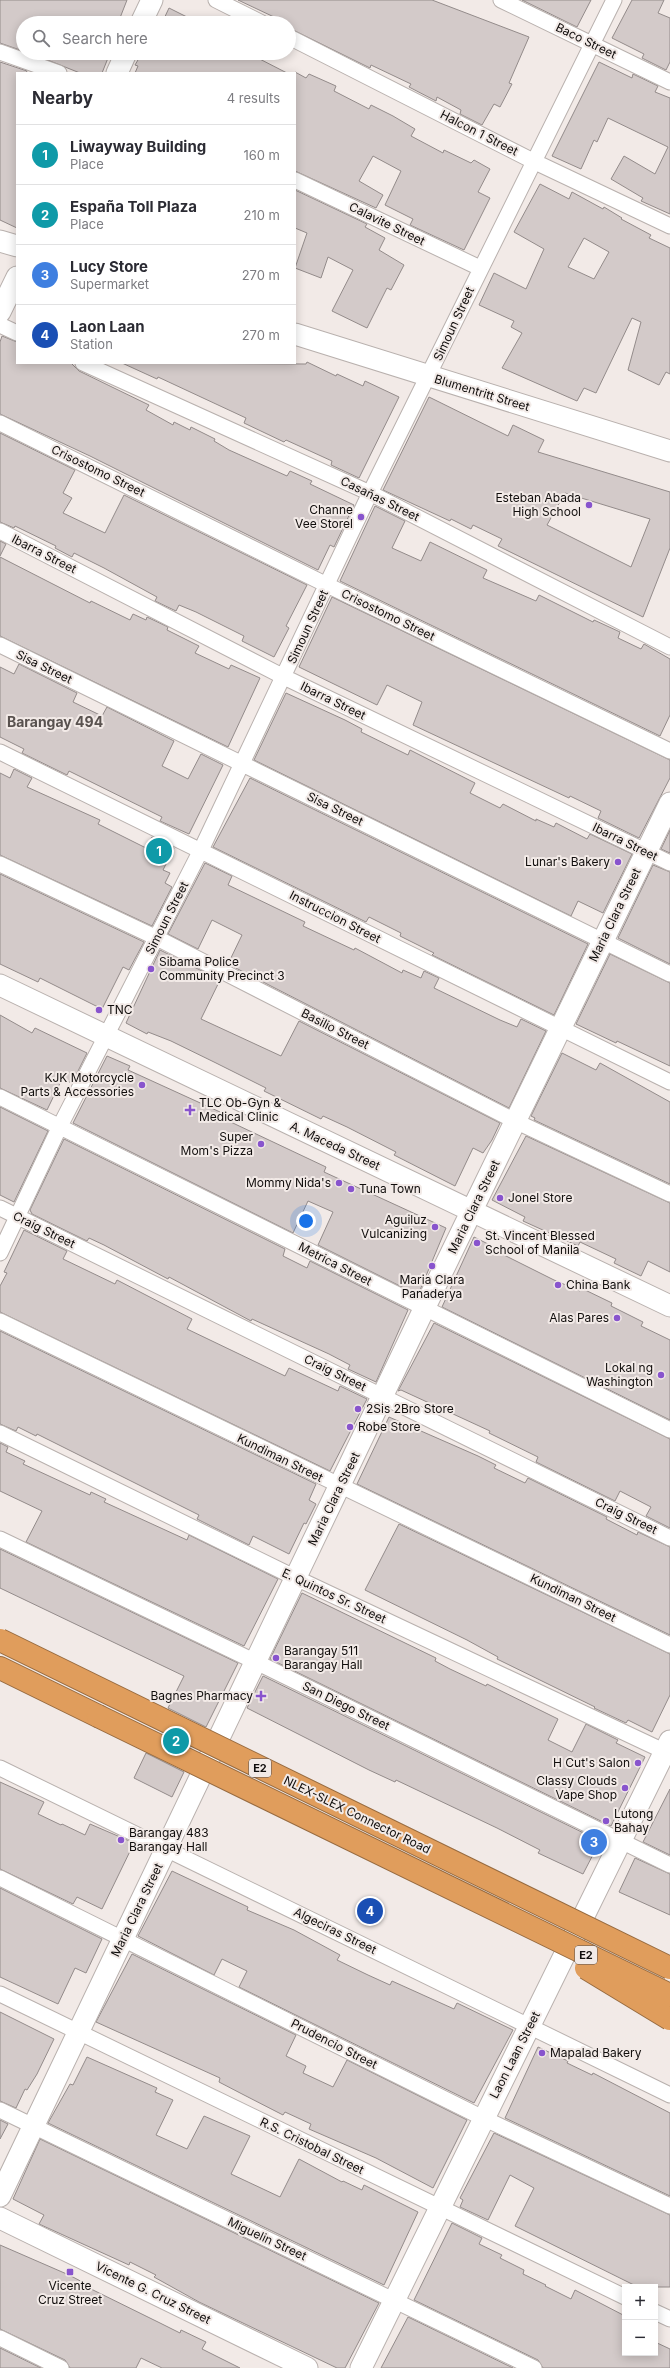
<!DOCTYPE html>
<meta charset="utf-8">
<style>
body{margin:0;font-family:Inter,sans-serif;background:#f2f2f3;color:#2b2b33}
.controls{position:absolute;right:12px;bottom:12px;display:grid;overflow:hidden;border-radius:0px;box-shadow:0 2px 10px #0003}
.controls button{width:36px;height:36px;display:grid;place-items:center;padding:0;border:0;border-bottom:1px solid #e1e1e2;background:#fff;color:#2b2b33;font:20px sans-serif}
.you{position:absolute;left:306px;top:1221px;width:14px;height:14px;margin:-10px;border:3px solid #fff;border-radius:50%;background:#1a73e8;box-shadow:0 0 0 6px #1a73e833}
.badge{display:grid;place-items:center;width:26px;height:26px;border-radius:50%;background:#0f766e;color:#fff;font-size:13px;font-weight:700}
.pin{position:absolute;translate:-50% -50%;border:2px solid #fff;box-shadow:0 1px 4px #0006}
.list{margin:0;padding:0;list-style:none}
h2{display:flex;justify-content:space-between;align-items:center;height:52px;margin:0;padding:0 16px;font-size:17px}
h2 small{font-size:13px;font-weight:400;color:#7c7c81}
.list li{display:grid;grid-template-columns:26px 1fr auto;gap:12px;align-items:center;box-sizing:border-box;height:60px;padding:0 16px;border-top:1px solid #e1e1e2}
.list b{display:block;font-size:15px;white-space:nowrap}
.list p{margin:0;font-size:13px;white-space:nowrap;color:#7c7c81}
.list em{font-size:13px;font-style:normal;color:#7c7c81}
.icon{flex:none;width:22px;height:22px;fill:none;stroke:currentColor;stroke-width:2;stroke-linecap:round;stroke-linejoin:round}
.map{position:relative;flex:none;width:670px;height:2368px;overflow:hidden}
.search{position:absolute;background:#fff;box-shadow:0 2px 10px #0003;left:16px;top:16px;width:280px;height:44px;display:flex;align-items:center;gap:10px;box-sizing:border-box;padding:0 14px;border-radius:22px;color:#7c7c81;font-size:15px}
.panel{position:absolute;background:#fff;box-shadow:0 2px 10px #0003;left:16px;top:72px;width:280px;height:292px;border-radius:0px}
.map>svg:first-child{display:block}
</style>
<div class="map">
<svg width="670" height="2368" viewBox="0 0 670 2368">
<rect width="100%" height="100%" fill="#f2eae7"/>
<!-- building -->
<path fill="#d3cac9" stroke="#938b8a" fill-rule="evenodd" d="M 0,0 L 127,0 L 118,23 L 23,23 L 23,51 L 0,43 Z
M 238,0 L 432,0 L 529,37 L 509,83 L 512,84 L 500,107 L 494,104 L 482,125 L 460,114 L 461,110 L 437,97 L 436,101 L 409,87 L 411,84 L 371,65 L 370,68 L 289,28 L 289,23 L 271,23 L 274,17 Z
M 522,0 L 591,0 L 577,27 Z
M 632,0 L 664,0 L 658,13 L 670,18 L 670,62 L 666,70 L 642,58 L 644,54 L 612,38 Z
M 169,8 L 199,23 L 162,23 Z
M 30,53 L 110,53 L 102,73 L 80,73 Z
M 142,53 L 248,53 L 287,73 L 135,73 L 138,66 L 135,65 Z
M 0,62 L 27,71 L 26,73 L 17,73 L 17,228 L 0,220 Z
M 599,62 L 632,78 L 633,74 L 658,86 L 655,92 L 670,98 L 670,214 L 641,201 L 643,198 L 611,179 L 624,156 L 655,174 L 668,147 L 608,118 L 597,142 L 594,140 L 581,169 L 552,156 Z
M 295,72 L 306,78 L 309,74 L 336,86 L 334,91 L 369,109 L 371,105 L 393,116 L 415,129 L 411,136 L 443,153 L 444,150 L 471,163 L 474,160 L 490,169 L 478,192 L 490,198 L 464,250 L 410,225 L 413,219 L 385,205 L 401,171 L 373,156 L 359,181 L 383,195 L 376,208 L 295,171 Z
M 540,184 L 569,199 L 572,192 L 603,209 L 604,207 L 622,218 L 621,219 L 651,235 L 649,238 L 670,248 L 670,374 L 666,372 L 659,385 L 628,370 L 641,322 L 632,318 L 596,393 L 584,388 L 577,401 L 502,368 L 522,333 L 511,327 L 514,321 L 479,305 L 494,273 L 526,289 L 544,249 L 514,232 ZM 584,238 L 609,252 L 594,279 L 568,267 Z
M 295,190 L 367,224 L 365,227 L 385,238 L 379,250 L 404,265 L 391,290 L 387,288 L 367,328 L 332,311 L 353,270 L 328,257 L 321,278 L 295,268 L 307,233 L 295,228 Z
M 2,336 L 17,342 L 17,363 L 71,363 L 79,371 L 149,405 L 146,410 L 173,425 L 174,422 L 190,430 L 191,427 L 215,439 L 214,441 L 229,450 L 287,476 L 290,471 L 312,481 L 310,484 L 354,505 L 334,547 L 330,545 L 318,570 L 90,456 L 0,414 L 0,342 Z
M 307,362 L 336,376 L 337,374 L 363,386 L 365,381 L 399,397 L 359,478 L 331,465 L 332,461 L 286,440 L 284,442 L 244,423 L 246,418 L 158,377 L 157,379 L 122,363 L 306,364 Z
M 429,397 L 508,436 L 513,425 L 544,440 L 538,452 L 670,492 L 670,548 L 643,617 L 498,546 L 502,539 L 473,525 L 471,529 L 451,519 L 450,521 L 383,490 ZM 565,493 L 650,519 L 631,567 L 547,525 Z
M 0,433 L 75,470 L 63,493 L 72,498 L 63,513 L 105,533 L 124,495 L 307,585 L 286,626 L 289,628 L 274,657 L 242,641 L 244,636 L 196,612 L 179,605 L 176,611 L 155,601 L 157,597 L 104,568 L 74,553 L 72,557 L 55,548 L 56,546 L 15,526 L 14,528 L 0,522 Z
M 375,506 L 405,521 L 392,548 L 421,561 L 430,542 L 487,570 L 483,578 L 536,601 L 539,595 L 593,622 L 594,620 L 620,632 L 618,638 L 641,649 L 644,644 L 670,659 L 670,715 L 660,736 L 340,581 Z
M 0,541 L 6,544 L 0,556 Z
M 0,557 L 90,603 L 91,601 L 130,620 L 133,614 L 146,620 L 147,617 L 168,627 L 167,630 L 199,646 L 195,653 L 229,669 L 231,665 L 260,678 L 228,747 L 0,636 Z
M 332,597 L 670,760 L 670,778 L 639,838 L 598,818 L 601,811 L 570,796 L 569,798 L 413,725 L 422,702 L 387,685 L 377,705 L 299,667 Z
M 19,664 L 77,693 L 73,702 L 102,716 L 107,707 L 174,741 L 162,766 L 188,779 L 201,754 L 223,765 L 189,834 L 160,821 L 162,817 L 69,771 L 67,775 L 22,753 L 24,749 L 0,737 L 0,667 L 14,674 Z
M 286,693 L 345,720 L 362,729 L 361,732 L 408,755 L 410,750 L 475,783 L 470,793 L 500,808 L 503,804 L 536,821 L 536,819 L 554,827 L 556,823 L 587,839 L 590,834 L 632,854 L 603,913 L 578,901 L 571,916 L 254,760 Z
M 14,769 L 32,778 L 27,787 L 100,820 L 98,824 L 146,848 L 152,837 L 174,848 L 163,870 L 170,873 L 165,883 L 172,887 L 152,926 L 0,855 L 0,773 L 10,778 Z
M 250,778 L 588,944 L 554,1015 L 432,955 L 434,953 L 400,936 L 401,933 L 369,917 L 366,922 L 213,847 Z
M 670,830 L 670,853 L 661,849 Z
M 205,863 L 232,876 L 228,885 L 305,922 L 303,926 L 354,950 L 355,948 L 402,973 L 403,970 L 421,978 L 424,971 L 439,978 L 434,988 L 500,1020 L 517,1027 L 521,1019 L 546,1031 L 509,1108 L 228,964 L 242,935 L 212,920 L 198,949 L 168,934 Z
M 653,865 L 670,872 L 670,964 L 618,938 Z
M 0,874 L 144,942 L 129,970 L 123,967 L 102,1009 L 40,978 L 38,982 L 0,964 Z
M 160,950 L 220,980 L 201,1019 L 281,1056 L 299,1021 L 500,1123 L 492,1140 L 483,1153 L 473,1148 L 455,1186 L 394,1155 L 396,1152 L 347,1127 L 323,1116 L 321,1119 L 264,1091 L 266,1088 L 214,1062 L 171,1041 L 148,1032 L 147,1034 L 126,1023 Z
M 610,954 L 670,983 L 670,1066 L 617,1041 L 616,1043 L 576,1024 Z
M 0,1015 L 32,1033 L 35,1028 L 87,1053 L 72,1083 L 62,1079 L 47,1110 L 0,1088 Z
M 562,1053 L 596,1070 L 600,1063 L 670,1102 L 670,1184 L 534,1120 L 535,1118 L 531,1116 Z
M 107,1056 L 130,1066 L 128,1070 L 220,1112 L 218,1116 L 326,1167 L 324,1172 L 446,1228 L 418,1295 L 318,1245 L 333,1212 L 308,1201 L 293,1233 L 73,1123 Z
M 0,1107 L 48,1131 L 14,1202 L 0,1195 Z
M 526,1136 L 670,1203 L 670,1272 L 648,1261 L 641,1276 L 614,1263 L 616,1259 L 580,1242 L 578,1246 L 523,1221 L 525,1217 L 492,1200 Z
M 64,1139 L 285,1249 L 283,1256 L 307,1268 L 310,1261 L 408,1310 L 376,1382 L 348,1369 L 350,1365 L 329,1354 L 252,1319 L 251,1321 L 169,1277 L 168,1279 L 104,1245 L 89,1238 L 87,1241 L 32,1214 L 30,1210 Z
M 24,1230 L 67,1251 L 63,1259 L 115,1284 L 117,1280 L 192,1319 L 187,1329 L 285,1376 L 289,1368 L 338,1391 L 340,1386 L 367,1399 L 330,1471 L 0,1312 L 0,1286 L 7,1273 L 4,1272 Z
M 474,1237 L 494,1247 L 492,1249 L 554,1280 L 580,1291 L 581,1288 L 612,1303 L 611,1306 L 643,1322 L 641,1326 L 670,1340 L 670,1420 L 442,1307 Z
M 434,1323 L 670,1439 L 670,1528 L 646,1516 L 651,1507 L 620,1491 L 615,1501 L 536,1462 L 538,1457 L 489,1433 L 490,1431 L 401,1390 L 398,1391 Z
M 0,1331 L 316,1484 L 309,1500 L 316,1504 L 306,1524 L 304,1523 L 289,1554 L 253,1536 L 249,1545 L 197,1519 L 199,1515 L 37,1434 L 36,1436 L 18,1427 L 16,1431 L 0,1424 Z
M 389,1417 L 478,1456 L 496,1465 L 494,1468 L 525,1483 L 528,1478 L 607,1517 L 606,1519 L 637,1535 L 638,1532 L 670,1547 L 670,1635 L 357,1484 Z
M 0,1443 L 8,1447 L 6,1452 L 25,1461 L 23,1464 L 90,1495 L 91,1492 L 106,1499 L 104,1502 L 187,1540 L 189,1535 L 278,1579 L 244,1646 L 26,1542 L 42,1511 L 0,1491 Z
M 399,1524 L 670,1654 L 670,1695 L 652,1732 L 628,1720 L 626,1723 L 594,1708 L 595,1707 L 497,1659 L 498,1657 L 467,1640 L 365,1590 Z
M 0,1549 L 238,1663 L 206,1727 L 168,1708 L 184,1676 L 0,1588 Z
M 302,1593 L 436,1658 L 435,1661 L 450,1669 L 486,1686 L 487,1684 L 558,1719 L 548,1740 L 572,1752 L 586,1724 L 618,1740 L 616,1743 L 645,1757 L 611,1826 L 270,1659 Z
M 263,1676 L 600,1841 L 583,1874 L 538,1853 L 540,1850 L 497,1828 L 396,1780 L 395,1782 L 369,1770 L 247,1708 Z
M 146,1753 L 184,1772 L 172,1797 L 134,1778 Z
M 0,1782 L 44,1802 L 38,1814 L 61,1825 L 62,1824 L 85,1835 L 90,1824 L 134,1843 L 102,1909 L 77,1897 L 73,1904 L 0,1869 Z
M 670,1789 L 670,1855 L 643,1842 Z
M 635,1858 L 670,1874 L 670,1915 L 619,1892 Z
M 172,1871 L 248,1907 L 247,1910 L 294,1930 L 340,1955 L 337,1960 L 368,1975 L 390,1985 L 392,1981 L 454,2009 L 457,2003 L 513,2030 L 474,2103 L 239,1987 L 247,1971 L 222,1959 L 214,1975 L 138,1936 Z
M 0,1888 L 102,1939 L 86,1973 L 75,1968 L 58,2004 L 0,1977 Z
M 132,1954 L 296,2035 L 286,2056 L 306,2066 L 303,2073 L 333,2087 L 347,2060 L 467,2120 L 433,2188 L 376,2158 L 309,2129 L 311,2124 L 285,2112 L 283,2115 L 244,2095 L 219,2082 L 220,2078 L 96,2022 Z
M 0,2012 L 54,2039 L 37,2074 L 27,2090 L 25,2089 L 16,2108 L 0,2101 Z
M 538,2047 L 568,2061 L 567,2063 L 592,2075 L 593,2073 L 670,2113 L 670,2196 L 505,2118 Z
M 87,2057 L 157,2088 L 155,2092 L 173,2100 L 156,2135 L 187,2149 L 204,2116 L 250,2136 L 231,2174 L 280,2197 L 299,2159 L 342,2182 L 343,2181 L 362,2190 L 364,2185 L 418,2212 L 384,2285 L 48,2123 L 70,2084 L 73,2085 Z
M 0,2120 L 8,2124 L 0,2139 Z
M 494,2133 L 670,2215 L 670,2287 L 638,2287 L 515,2226 L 534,2188 L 510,2175 L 488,2220 L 460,2207 L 463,2200 L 460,2198 Z
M 40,2139 L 379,2303 L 345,2368 L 337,2368 L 199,2302 L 154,2277 L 156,2275 L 130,2262 L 129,2265 L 39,2224 L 44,2215 L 13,2199 Z
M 452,2223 L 482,2238 L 479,2244 L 502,2255 L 500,2258 L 524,2270 L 523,2274 L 546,2285 L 545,2286 L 571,2299 L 575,2290 L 625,2316 L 625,2353 L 655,2353 L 655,2342 L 670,2349 L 670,2368 L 543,2368 L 538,2360 L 414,2300 Z
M 0,2245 L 69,2275 L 90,2286 L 89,2288 L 160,2323 L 180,2333 L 181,2330 L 206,2342 L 202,2349 L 240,2368 L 162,2368 L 141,2358 L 136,2368 L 70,2368 L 65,2360 L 0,2329 Z
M 408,2317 L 513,2368 L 381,2368 Z
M 0,2348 L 41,2368 L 0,2368 Z"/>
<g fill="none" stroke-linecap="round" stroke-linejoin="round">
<!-- street casing -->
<g stroke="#b9b1ae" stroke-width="17">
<path id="street" d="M 216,0 L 262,23
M 501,0 L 670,82
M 289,37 L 533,161 L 670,226
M 0,52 L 59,73
M 295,180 L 480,268
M 0,325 L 17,333
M 83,363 L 370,493 L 670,647
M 0,423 L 327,585 L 670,751
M 0,531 L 284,677 L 670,863
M 0,645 L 670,974
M 0,752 L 670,1082
M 0,864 L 157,938 L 515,1121 L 670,1194
M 0,1097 L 670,1430
M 0,1208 L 670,1538
M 0,1253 L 60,1126 L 201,850 L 370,493 L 614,0
M 0,1321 L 670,1645
M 0,1433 L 296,1578 L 670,1754
M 0,1539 L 256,1662 L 670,1865
M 0,1768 L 670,2095
M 0,1878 L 483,2118 L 670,2206
M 0,1994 L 625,2297
M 0,2110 L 534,2368
M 655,2312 L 670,2319
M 0,2338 L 61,2368"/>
</g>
<!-- secondary casing -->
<g stroke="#b9b1ae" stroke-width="23">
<path id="secondary" d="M 141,23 L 152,0
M 117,73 L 126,53
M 0,241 L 17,246
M 0,312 L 17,277
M 295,334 L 670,451
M 0,985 L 670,1306
M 0,2196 L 424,1309 L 670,803
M 0,2218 L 307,2368
M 361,2368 L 670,1741"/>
</g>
<!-- highway casing -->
<g stroke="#976b40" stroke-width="24">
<path id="highway" d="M 0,1668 L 98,1716"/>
</g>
<!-- street -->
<use href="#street" stroke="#fff" stroke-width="15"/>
<!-- secondary -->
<use href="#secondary" stroke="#fff" stroke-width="21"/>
<!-- highway -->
<use href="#highway" stroke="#e09d5c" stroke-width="22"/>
<!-- highway-bridge casing -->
<g stroke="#976b40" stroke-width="24" stroke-linecap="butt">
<path id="highway-bridge" d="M 0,1640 L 670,1968
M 98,1716 L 670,1995
M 586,1968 L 670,2019"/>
</g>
<!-- highway-bridge -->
<use href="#highway-bridge" stroke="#e09d5c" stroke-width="22"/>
</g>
<!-- markers -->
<g fill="#8854cd" stroke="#f2eae7" stroke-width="1.5">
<circle cx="589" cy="505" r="4"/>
<circle cx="361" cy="517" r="4"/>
<circle cx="618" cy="862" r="4"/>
<circle cx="151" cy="969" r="4"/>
<circle cx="99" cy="1010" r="4"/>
<circle cx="142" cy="1085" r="4"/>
<path d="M188 1104h4v4h4v4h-4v4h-4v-4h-4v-4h4z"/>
<circle cx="261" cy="1144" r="4"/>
<circle cx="339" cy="1183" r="4"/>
<circle cx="351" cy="1189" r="4"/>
<circle cx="500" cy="1198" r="4"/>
<circle cx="435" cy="1227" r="4"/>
<circle cx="477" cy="1243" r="4"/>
<circle cx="432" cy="1266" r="4"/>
<circle cx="558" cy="1285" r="4"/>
<circle cx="617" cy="1318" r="4"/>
<circle cx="661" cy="1375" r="4"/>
<circle cx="358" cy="1409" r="4"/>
<circle cx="350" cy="1427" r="4"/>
<circle cx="276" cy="1658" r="4"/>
<path d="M259 1690h4v4h4v4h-4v4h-4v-4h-4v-4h4z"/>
<circle cx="638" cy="1763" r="4"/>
<circle cx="625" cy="1788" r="4"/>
<circle cx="606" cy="1821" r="4"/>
<circle cx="121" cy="1840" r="4"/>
<circle cx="542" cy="2053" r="4"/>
<rect x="66" y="2268" width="8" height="8" rx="2"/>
</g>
<g text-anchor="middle" stroke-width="4" stroke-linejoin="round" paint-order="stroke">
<!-- shield labels -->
<g fill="#f2eae7" stroke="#544f4e" stroke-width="1">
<rect x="249" y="1759" width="22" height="18" rx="3"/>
<rect x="575" y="1946" width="22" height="18" rx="3"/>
</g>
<g font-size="11" font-weight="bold" fill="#100d0c">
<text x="260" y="1772">E2</text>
<text x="586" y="1959">E2</text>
</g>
<!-- street labels -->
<g font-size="12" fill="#100d0c" stroke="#f2eae7">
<text transform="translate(586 41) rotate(26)" y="4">Baco Street</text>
<text transform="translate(479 133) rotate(27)" y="4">Halcon 1 Street</text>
<text transform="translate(387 224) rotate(26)" y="4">Calavite Street</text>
<text transform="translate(454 324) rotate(-65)" y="4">Simoun Street</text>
<text transform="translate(482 393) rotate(17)" y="4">Blumentritt Street</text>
<text transform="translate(98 471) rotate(26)" y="4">Crisostomo Street</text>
<text transform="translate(380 499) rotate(26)" y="4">Casañas Street</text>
<text transform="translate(44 554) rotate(27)" y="4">Ibarra Street</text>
<text transform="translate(388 615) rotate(26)" y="4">Crisostomo Street</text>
<text transform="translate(308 627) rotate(-65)" y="4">Simoun Street</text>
<text transform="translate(44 667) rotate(26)" y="4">Sisa Street</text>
<text transform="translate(333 701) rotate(26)" y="4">Ibarra Street</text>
<text transform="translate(335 809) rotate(26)" y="4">Sisa Street</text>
<text transform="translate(625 842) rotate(26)" y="4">Ibarra Street</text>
<text transform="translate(615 915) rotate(-64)" y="4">Maria Clara Street</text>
<text transform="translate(335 917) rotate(27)" y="4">Instruccion Street</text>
<text transform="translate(167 918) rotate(-63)" y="4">Simoun Street</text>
<text transform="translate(335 1029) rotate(27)" y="4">Basilio Street</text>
<text transform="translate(335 1146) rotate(25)" y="4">A. Maceda Street</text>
<text transform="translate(474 1207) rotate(-64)" y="4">Maria Clara Street</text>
<text transform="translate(44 1230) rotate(26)" y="4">Craig Street</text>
<text transform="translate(335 1264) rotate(27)" y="4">Metrica Street</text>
<text transform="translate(335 1373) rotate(26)" y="4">Craig Street</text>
<text transform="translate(280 1458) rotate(26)" y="4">Kundiman Street</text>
<text transform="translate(334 1499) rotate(-64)" y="4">Maria Clara Street</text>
<text transform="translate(626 1516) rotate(26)" y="4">Craig Street</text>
<text transform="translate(334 1596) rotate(25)" y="4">E. Quintos Sr. Street</text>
<text transform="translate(573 1598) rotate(26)" y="4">Kundiman Street</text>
<text transform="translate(346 1706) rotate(26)" y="4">San Diego Street</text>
<text transform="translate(357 1815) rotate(26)" y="4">NLEX-SLEX Connector Road</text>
<text transform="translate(137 1910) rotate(-64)" y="4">Maria Clara Street</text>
<text transform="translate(335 1931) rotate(26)" y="4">Algeciras Street</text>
<text transform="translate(334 2044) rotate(27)" y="4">Prudencio Street</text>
<text transform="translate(515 2055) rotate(-63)" y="4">Laon Laan Street</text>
<text transform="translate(312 2146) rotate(26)" y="4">R.S. Cristobal Street</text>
<text transform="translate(267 2239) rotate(25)" y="4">Miguelin Street</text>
<text transform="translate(153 2293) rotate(26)" y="4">Vicente G. Cruz Street</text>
</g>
<!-- poi labels -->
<g font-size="12" fill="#100d0c" stroke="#f2eae7" text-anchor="start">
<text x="581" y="502" text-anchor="end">Esteban Abada<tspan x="581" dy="14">High School</tspan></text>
<text x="353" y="514" text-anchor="end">Channe<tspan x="353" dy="14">Vee Storel</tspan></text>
<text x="610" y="866" text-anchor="end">Lunar's Bakery</text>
<text x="159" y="966">Sibama Police<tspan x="159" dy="14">Community Precinct 3</tspan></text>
<text x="107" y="1014">TNC</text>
<text x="134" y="1082" text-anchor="end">KJK Motorcycle<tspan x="134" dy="14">Parts &amp; Accessories</tspan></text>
<text x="199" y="1107">TLC Ob-Gyn &amp;<tspan x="199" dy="14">Medical Clinic</tspan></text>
<text x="253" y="1141" text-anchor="end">Super<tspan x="253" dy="14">Mom's Pizza</tspan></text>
<text x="331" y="1187" text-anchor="end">Mommy Nida's</text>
<text x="359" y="1193">Tuna Town</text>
<text x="508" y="1202">Jonel Store</text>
<text x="427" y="1224" text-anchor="end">Aguiluz<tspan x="427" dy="14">Vulcanizing</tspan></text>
<text x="485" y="1240">St. Vincent Blessed<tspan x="485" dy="14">School of Manila</tspan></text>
<text x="432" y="1284" text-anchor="middle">Maria Clara<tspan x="432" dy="14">Panaderya</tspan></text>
<text x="566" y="1289">China Bank</text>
<text x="609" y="1322" text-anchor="end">Alas Pares</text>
<text x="653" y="1372" text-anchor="end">Lokal ng<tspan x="653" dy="14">Washington</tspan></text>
<text x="366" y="1413">2Sis 2Bro Store</text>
<text x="358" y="1431">Robe Store</text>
<text x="284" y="1655">Barangay 511<tspan x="284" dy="14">Barangay Hall</tspan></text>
<text x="253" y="1700" text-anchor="end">Bagnes Pharmacy</text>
<text x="630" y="1767" text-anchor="end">H Cut's Salon</text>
<text x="617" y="1785" text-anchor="end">Classy Clouds<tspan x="617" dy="14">Vape Shop</tspan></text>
<text x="614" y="1818">Lutong<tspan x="614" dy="14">Bahay</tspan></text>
<text x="129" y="1837">Barangay 483<tspan x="129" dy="14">Barangay Hall</tspan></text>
<text x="550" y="2057">Mapalad Bakery</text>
<text x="70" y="2290" text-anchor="middle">Vicente<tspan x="70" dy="14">Cruz Street</tspan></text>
</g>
<!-- quarter labels -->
<g font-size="14" font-weight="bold" fill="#59524f" stroke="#f2eae7">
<text x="55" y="727">Barangay 494</text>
</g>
</g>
</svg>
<div class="controls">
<button>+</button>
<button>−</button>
</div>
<div class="you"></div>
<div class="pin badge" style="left:159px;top:851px;background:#0f9aa8">1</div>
<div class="pin badge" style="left:176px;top:1741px;background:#0f9aa8">2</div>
<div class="pin badge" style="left:594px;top:1842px;background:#3f7fe0">3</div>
<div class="pin badge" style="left:370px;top:1911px;background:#1a4fb4">4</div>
<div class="search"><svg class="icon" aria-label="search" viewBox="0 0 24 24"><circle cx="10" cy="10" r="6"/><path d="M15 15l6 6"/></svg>Search here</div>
<section class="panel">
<h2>Nearby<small>4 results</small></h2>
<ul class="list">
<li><span class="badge" style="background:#0f9aa8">1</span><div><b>Liwayway Building</b><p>Place</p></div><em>160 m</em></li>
<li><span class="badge" style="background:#0f9aa8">2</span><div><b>España Toll Plaza</b><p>Place</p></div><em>210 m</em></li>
<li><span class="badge" style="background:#3f7fe0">3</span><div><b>Lucy Store</b><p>Supermarket</p></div><em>270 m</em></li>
<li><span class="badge" style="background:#1a4fb4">4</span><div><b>Laon Laan</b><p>Station</p></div><em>270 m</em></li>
</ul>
</section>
</div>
